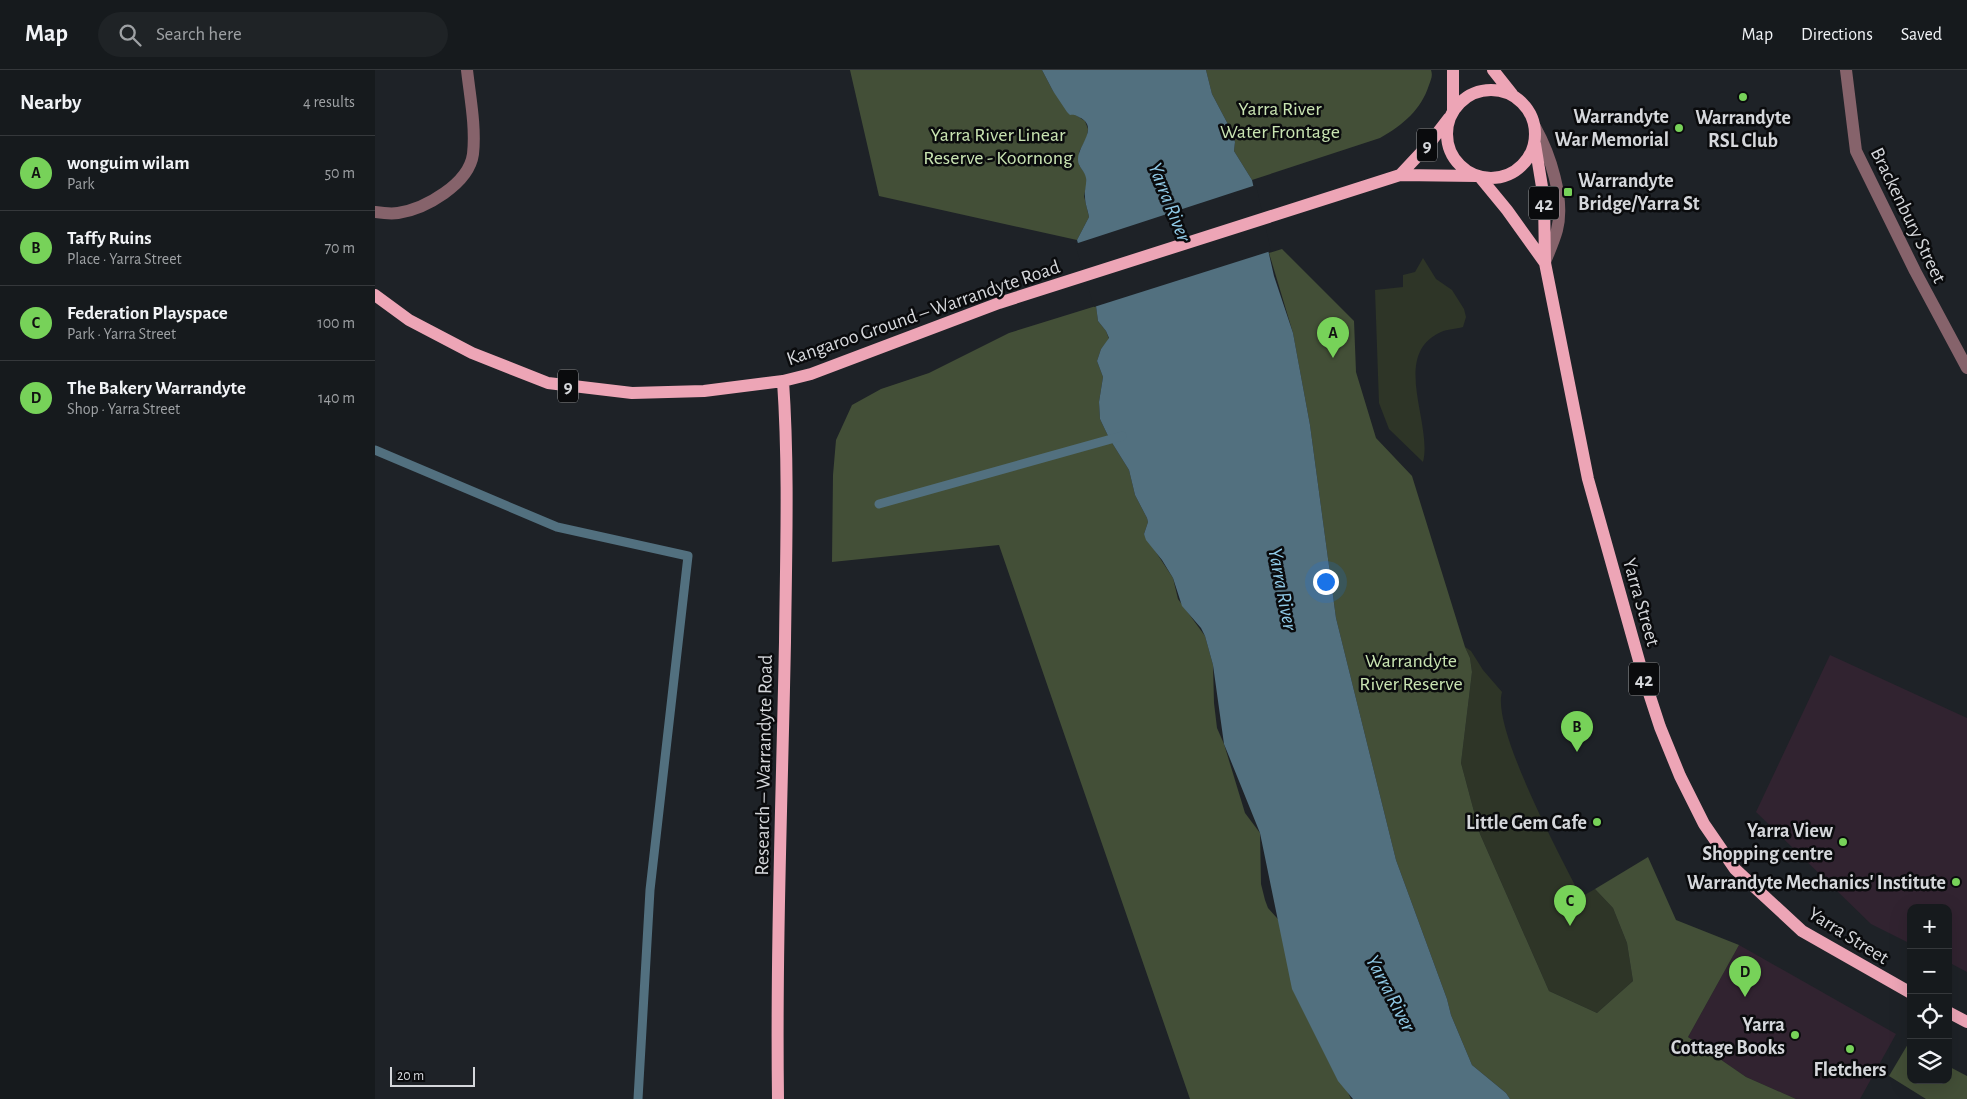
<!DOCTYPE html>
<meta charset="utf-8">
<style>
body{margin:0;font-family:"Alegreya Sans",sans-serif;background:#1f2326;color:#f1f3f6}
.controls{position:absolute;right:15px;bottom:15px;display:grid;overflow:hidden;border-radius:10px;box-shadow:0 5px 20px #0002}
.controls button{width:45px;height:45px;display:grid;place-items:center;padding:0;border:0;border-bottom:1px solid #35383b;background:#161a1d;color:#f1f3f6;font:25px sans-serif}
.scale{position:absolute;left:15px;bottom:12px;width:85px;box-sizing:border-box;padding-left:5px;border:2px solid #d5d7db;border-top:0;font-size:14px;line-height:18px;white-space:nowrap;color:#d5d7db;-webkit-text-stroke:4px #0a0b0d;paint-order:stroke}
.you{position:absolute;left:950px;top:511px;width:18px;height:18px;margin:-12px;border:4px solid #fff;border-radius:50%;background:#1a73e8;box-shadow:0 0 0 8px #1a73e833}
.badge{display:grid;place-items:center;width:32px;height:32px;border-radius:50%;background:#77d259;color:#111;font-size:16px;font-weight:700}
.pin{position:absolute;translate:-50% -41px;filter:drop-shadow(0 1px 2px #0008)}
.pin::after{content:'';position:absolute;top:26px;width:18px;height:15px;background:inherit;clip-path:polygon(0 0,100% 0,50% 100%)}
.list{margin:0;padding:0;list-style:none}
h2{display:flex;justify-content:space-between;align-items:center;height:65px;margin:0;padding:0 20px;font-size:21px}
h2 small{font-size:16px;font-weight:400;color:#9ea1a4}
.list li{display:grid;grid-template-columns:32px 1fr auto;gap:15px;align-items:center;box-sizing:border-box;height:75px;padding:0 20px;border-top:1px solid #35383b}
.list b{display:block;font-size:19px;white-space:nowrap}
.list p{margin:0;font-size:16px;white-space:nowrap;color:#9ea1a4}
.list em{font-size:16px;font-style:normal;color:#9ea1a4}
.icon{flex:none;width:28px;height:28px;fill:none;stroke:currentColor;stroke-width:2;stroke-linecap:round;stroke-linejoin:round}
.map{position:relative;flex:none;width:1592px;height:1029px;overflow:hidden}
header{display:flex;align-items:center;gap:30px;box-sizing:border-box;height:70px;padding:0 25px;background:#161a1d;border-bottom:1px solid #35383b}
header strong{font-size:24px}
nav{display:flex;gap:28px;margin-inline-start:auto;font-size:18px}
.search{width:350px;height:45px;background:#1f2326;display:flex;align-items:center;gap:12px;box-sizing:border-box;padding:0 18px;border-radius:28px;color:#9ea1a4;font-size:19px}
main{display:flex}
aside{flex:1;background:#161a1d}
.map>svg:first-child{display:block}
</style>
<header>
<strong>Map</strong>
<div class="search"><svg class="icon" aria-label="search" viewBox="0 0 24 24"><circle cx="10" cy="10" r="6"/><path d="M15 15l6 6"/></svg>Search here</div>
<nav><a>Map</a><a>Directions</a><a>Saved</a></nav>
</header>
<main>
<aside>
<h2>Nearby<small>4 results</small></h2>
<ul class="list">
<li><span class="badge">A</span><div><b>wonguim wilam</b><p>Park</p></div><em>50 m</em></li>
<li><span class="badge">B</span><div><b>Taffy Ruins</b><p>Place · Yarra Street</p></div><em>70 m</em></li>
<li><span class="badge">C</span><div><b>Federation Playspace</b><p>Park · Yarra Street</p></div><em>100 m</em></li>
<li><span class="badge">D</span><div><b>The Bakery Warrandyte</b><p>Shop · Yarra Street</p></div><em>140 m</em></li>
</ul>
</aside>
<div class="map">
<svg width="1592" height="1029" viewBox="0 0 1592 1029">
<rect width="100%" height="100%" fill="#1e2227"/>
<!-- commercial -->
<path fill="#312330" d="M 1455,585 L 1592,648 L 1592,902 L 1573,892 L 1573,838 L 1536,838 L 1536,874 L 1496,854 L 1381,742 Z
M 1364,875 L 1521,964 L 1485,1029 L 1421,1029 L 1371,1007 L 1313,967 Z"/>
<!-- green -->
<path fill="#2e3527" d="M 1048,188 L 1061,209 L 1077,220 L 1089,239 L 1091,247 L 1088,257 C 1081,259 1072,259 1066,262 C 1015,285 1058,353 1048,392 L 1014,359 L 1004,333 L 1000,220 L 1028,217 L 1028,205 L 1040,202 Z
M 1090,577 L 1096,581 L 1108,600 L 1127,622 C 1116,658 1187,789 1206,827 L 1220,819 L 1238,838 L 1252,873 L 1258,911 L 1222,943 L 1174,921 L 1105,764 L 1086,693 L 1097,602 L 1095,588 Z"/>
<!-- forest -->
<path fill="#434f37" d="M 475,0 L 667,0 L 678,21 L 699,44 L 710,51 L 713,59 L 712,67 L 704,82 L 704,95 L 711,105 L 712,113 L 709,126 L 714,147 L 702,170 L 504,126 Z
M 831,0 L 1056,0 C 1058,6 1056,9 1054,15 C 1046,40 1028,55 1005,68 L 877,110 L 859,81 L 860,72 L 856,60 L 837,24 Z
M 907,179 L 979,251 L 981,302 L 1001,368 L 1037,406 L 1090,577 L 1095,588 L 1097,602 L 1086,693 L 1105,764 L 1174,921 L 1222,943 L 1258,911 L 1252,873 L 1238,838 L 1220,819 L 1273,787 L 1301,850 L 1364,875 L 1313,967 L 1371,1007 L 1421,1029 L 1135,1029 L 1131,1023 L 1097,995 L 1076,945 L 1072,929 L 1021,790 L 961,548 L 935,355 L 918,263 L 894,183 Z
M 721,236 L 723,251 L 731,261 L 734,269 L 726,279 L 722,291 L 728,307 L 724,332 L 725,349 L 734,368 L 754,400 L 760,425 L 772,448 L 773,452 L 769,464 L 798,508 L 803,529 L 830,566 L 838,595 L 839,633 L 842,658 L 849,674 L 870,743 L 885,763 L 886,814 L 890,830 L 893,838 L 910,857 L 965,1006 L 976,1029 L 815,1029 L 624,475 L 457,492 L 458,405 L 461,370 L 477,335 L 506,319 L 554,303 L 634,263 Z
M 1533,974 L 1536,976 L 1536,1010 L 1573,1010 L 1573,996 L 1592,1006 L 1592,1029 L 1551,1029 L 1514,1006 Z"/>
<!-- water -->
<path fill="#52707f" d="M 667,0 L 831,0 L 837,24 L 856,60 L 860,72 L 859,81 L 877,110 L 899,206 L 918,263 L 935,355 L 961,548 L 1021,790 L 1072,929 L 1076,945 L 1097,995 L 1131,1023 L 1135,1029 L 978,1029 L 963,1011 L 917,919 L 885,763 L 849,674 L 838,595 L 830,566 L 826,558 L 807,536 L 798,508 L 787,490 L 771,470 L 769,464 L 773,452 L 772,448 L 760,425 L 754,400 L 734,368 L 725,349 L 724,332 L 728,307 L 722,291 L 726,279 L 734,268 L 731,261 L 723,251 L 721,236 L 702,170 L 714,147 C 713,140 710,134 710,127 C 709,121 712,114 711,108 C 710,101 703,97 703,90 C 702,76 724,59 706,48 C 701,46 700,44 695,45 L 692,42 L 678,21 Z"/>
<!-- pier -->
<path fill="#1e2227" d="M 881,115 L 896,181 L 719,237 L 700,174 Z"/>
<g fill="none" stroke-linecap="round" stroke-linejoin="round">
<!-- stream -->
<path stroke="#52707f" stroke-width="9" d="M 0,380 L 182,457 L 313,486 L 275,820 L 263,1029
M 504,434 L 747,366"/>
<!-- minor -->
<path stroke="#86636b" stroke-width="12" d="M 1471,0 L 1481,81 L 1540,201 L 1592,298
M 1160,57 C 1175,84 1190,129 1182,160 C 1179,171 1174,182 1170,192
M 0,142 C 7,143 16,144 23,143 C 50,139 94,114 98,84 C 101,57 95,27 92,0"/>
<!-- major -->
<path stroke="#eda5b6" stroke-width="12" d="M 1078,0 L 1078,41
M 1118,0 L 1137,24
M1072 64a44 44 0 1 1 88 0a44 44 0 1 1-88 0Z
M 1160,74 L 1169,129 L 1170,193 L 1213,409 L 1268,605 L 1285,657 L 1305,706 L 1329,754 L 1360,799 L 1427,861 L 1536,923
M 1025,105 L 1054,74 L 1074,48
M 1104,106 L 1132,140 L 1170,193
M 0,225 L 34,250 L 97,283 L 173,313 L 257,323 L 329,321 L 408,311 L 436,304 L 624,233 L 1025,105 L 1102,106
M 1573,942 L 1592,952
M 403,1029 C 401,877 407,724 410,572 C 411,485 414,398 408,311"/>
</g>
<!-- markers -->
<g fill="#77d259" stroke="#0a0b0d" stroke-width="2">
<circle cx="1368" cy="27" r="5"/>
<circle cx="1304" cy="58" r="5"/>
<rect x="1188" y="117" width="10" height="10" rx="2.5"/>
<circle cx="1222" cy="752" r="5"/>
<circle cx="1468" cy="772" r="5"/>
<circle cx="1581" cy="812" r="5"/>
<circle cx="1420" cy="965" r="5"/>
<circle cx="1475" cy="979" r="5"/>
</g>
<g text-anchor="middle" stroke-width="5" stroke-linejoin="round" paint-order="stroke">
<!-- shield labels -->
<g fill="#0a0b0d" stroke="#989a9d" stroke-width="1">
<rect x="1042" y="58.5" width="20" height="33" rx="4"/>
<rect x="1154" y="116.5" width="30" height="33" rx="4"/>
<rect x="183" y="299.5" width="20" height="33" rx="4"/>
<rect x="1254" y="592.5" width="30" height="33" rx="4"/>
</g>
<g font-size="19" font-weight="bold" fill="#d5d7db">
<text x="1052" y="82">9</text>
<text x="1169" y="140">42</text>
<text x="193" y="323">9</text>
<text x="1269" y="616">42</text>
</g>
<!-- park labels -->
<g font-size="20" fill="#c9e4b2" stroke="#0a0b0d">
<text x="905" y="45">Yarra River<tspan x="905" dy="23">Water Frontage</tspan></text>
<text x="623" y="71">Yarra River Linear<tspan x="623" dy="23">Reserve - Koornong</tspan></text>
<text x="1036" y="597">Warrandyte<tspan x="1036" dy="23">River Reserve</tspan></text>
</g>
<!-- poi labels -->
<g font-size="20" font-weight="bold" fill="#d5d7db" stroke="#0a0b0d" text-anchor="end">
<text x="1294" y="53">Warrandyte<tspan x="1294" dy="23">War Memorial</tspan></text>
<text x="1368" y="54" text-anchor="middle">Warrandyte<tspan x="1368" dy="23">RSL Club</tspan></text>
<text x="1203" y="117" text-anchor="start">Warrandyte<tspan x="1203" dy="23">Bridge/Yarra St</tspan></text>
<text x="1212" y="759">Little Gem Cafe</text>
<text x="1458" y="767">Yarra View<tspan x="1458" dy="23">Shopping centre</tspan></text>
<text x="1571" y="819">Warrandyte Mechanics' Institute</text>
<text x="1410" y="961">Yarra<tspan x="1410" dy="23">Cottage Books</tspan></text>
<text x="1475" y="1006" text-anchor="middle">Fletchers</text>
</g>
<!-- street labels -->
<g font-size="20" fill="#d5d7db" stroke="#0a0b0d">
<text transform="translate(1534 145) rotate(64)" y="7">Brackenbury Street</text>
<text transform="translate(548 242) rotate(-19)" y="7">Kangaroo Ground – Warrandyte Road</text>
<text transform="translate(1267 532) rotate(74)" y="7">Yarra Street</text>
<text transform="translate(388 695) rotate(-89)" y="7">Research – Warrandyte Road</text>
<text transform="translate(1474 865) rotate(32)" y="7">Yarra Street</text>
</g>
<!-- water labels -->
<g font-size="21" font-style="italic" fill="#90cae7" stroke="#0a0b0d">
<text transform="translate(795 132) rotate(68)" y="7">Yarra River</text>
<text transform="translate(908 519) rotate(79)" y="7">Yarra River</text>
<text transform="translate(1016 923) rotate(62)" y="7">Yarra River</text>
</g>
</g>
</svg>
<div class="controls">
<button>+</button>
<button>−</button>
<button><svg class="icon" aria-label="locate" viewBox="0 0 24 24"><circle cx="12" cy="12" r="6"/><path d="M12 2v4M12 18v4M2 12h4M18 12h4"/></svg></button>
<button><svg class="icon" aria-label="layers" viewBox="0 0 24 24"><path d="M12 4l9 5-9 5-9-5zM3 14l9 5 9-5"/></svg></button>
</div>
<div class="scale">20 m</div>
<div class="you"></div>
<div class="pin badge" style="left:958px;top:288px">A</div>
<div class="pin badge" style="left:1202px;top:682px">B</div>
<div class="pin badge" style="left:1195px;top:856px">C</div>
<div class="pin badge" style="left:1370px;top:927px">D</div>
</div>
</main>
